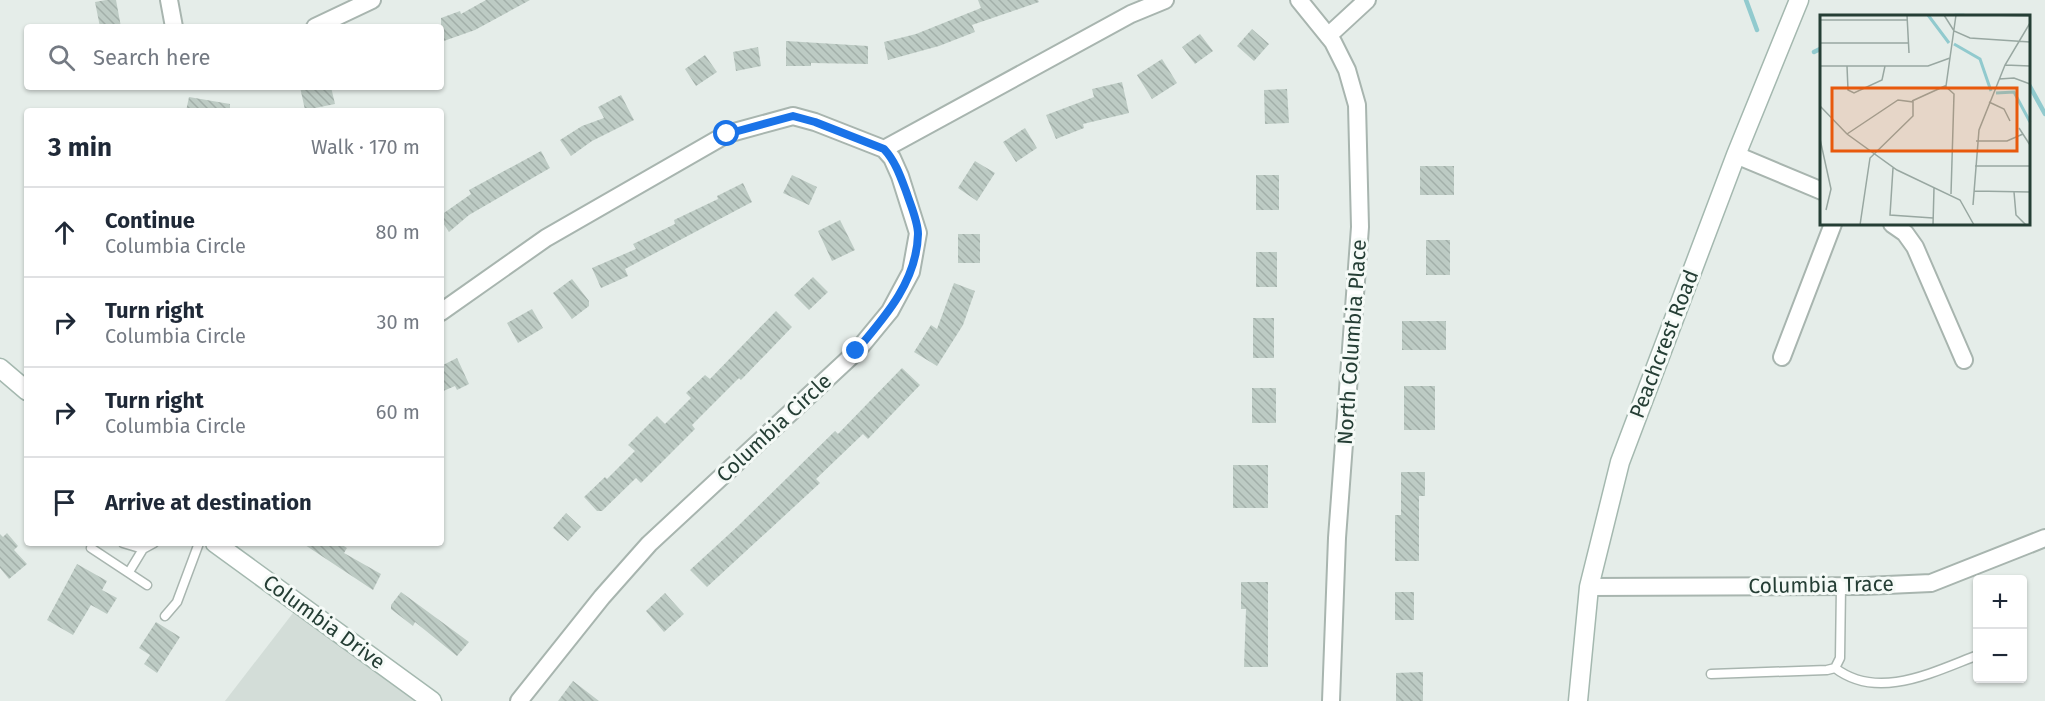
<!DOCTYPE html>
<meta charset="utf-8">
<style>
body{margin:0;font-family:"Fira Sans",sans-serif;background:#f6f6f7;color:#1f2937}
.controls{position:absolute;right:18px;bottom:18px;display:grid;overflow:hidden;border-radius:6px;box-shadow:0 2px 4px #0004}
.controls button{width:54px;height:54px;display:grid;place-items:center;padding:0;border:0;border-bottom:2px solid #e0e1e3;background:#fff;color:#1f2937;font:30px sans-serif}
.stop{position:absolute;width:18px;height:18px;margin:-14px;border:4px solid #1a73e8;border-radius:50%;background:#fff}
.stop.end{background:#1a73e8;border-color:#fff;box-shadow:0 2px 6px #0008}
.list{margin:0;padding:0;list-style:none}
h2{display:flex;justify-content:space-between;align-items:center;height:78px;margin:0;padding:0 24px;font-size:26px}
h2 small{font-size:20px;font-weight:400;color:#747a83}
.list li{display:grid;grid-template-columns:39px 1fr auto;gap:18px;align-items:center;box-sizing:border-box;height:90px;padding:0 24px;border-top:2px solid #e0e1e3}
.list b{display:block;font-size:22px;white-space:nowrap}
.list p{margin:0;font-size:20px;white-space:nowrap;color:#747a83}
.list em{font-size:20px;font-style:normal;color:#747a83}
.icon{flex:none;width:33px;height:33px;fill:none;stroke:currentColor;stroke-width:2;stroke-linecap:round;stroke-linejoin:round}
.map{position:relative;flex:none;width:2045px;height:701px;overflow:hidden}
.search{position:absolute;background:#fff;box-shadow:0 2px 4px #0004;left:24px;top:24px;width:420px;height:66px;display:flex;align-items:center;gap:15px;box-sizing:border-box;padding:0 21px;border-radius:6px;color:#747a83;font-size:22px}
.panel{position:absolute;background:#fff;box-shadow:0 2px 4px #0004;left:24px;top:108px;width:420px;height:438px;border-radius:6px}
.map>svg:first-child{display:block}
</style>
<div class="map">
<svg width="2045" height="701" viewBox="0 0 2045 701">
<defs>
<pattern id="building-back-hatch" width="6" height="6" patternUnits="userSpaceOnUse" patternTransform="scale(1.5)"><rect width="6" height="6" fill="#bdcbc4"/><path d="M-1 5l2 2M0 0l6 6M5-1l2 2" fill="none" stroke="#a2afa9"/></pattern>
</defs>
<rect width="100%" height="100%" fill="#e5ede9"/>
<!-- built -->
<path fill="#d3ddd8" d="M 303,600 L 430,701 L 225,701 Z"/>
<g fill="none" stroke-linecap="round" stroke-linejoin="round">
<!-- stream -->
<path stroke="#91cace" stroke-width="4.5" d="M 1746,0 L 1757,30
M 1955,16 L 1964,16
M 1814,52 L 1822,48
M 2028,83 L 2045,114"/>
</g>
<!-- building -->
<path fill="url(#building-back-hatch)" d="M 106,0 L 116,0 L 121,27 L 100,27 L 95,2 Z
M 486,0 L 530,0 L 475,30 L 441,42 L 441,18 L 460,11 L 461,14 Z
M 978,0 L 1038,0 L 1039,2 L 972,25 L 975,32 L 939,46 L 888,60 L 884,42 L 916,34 L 981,8 Z
M 1252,29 L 1269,44 L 1254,61 L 1237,46 Z
M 1200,34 L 1213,51 L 1195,64 L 1182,47 Z
M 786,41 L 868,46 L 868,64 L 811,63 L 811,66 L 786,66 Z
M 758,47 L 761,66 L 736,71 L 733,52 Z
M 705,55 L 717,72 L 696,86 L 685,69 Z
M 1162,59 L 1177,83 L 1152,99 L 1137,75 Z
M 1122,82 L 1129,113 L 1083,124 L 1084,128 L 1056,139 L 1046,115 L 1094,97 L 1092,89 Z
M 300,87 L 331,87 L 335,104 L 305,110 Z
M 1287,89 L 1289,123 L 1265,124 L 1264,90 Z
M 621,95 L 634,120 L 592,141 L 571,156 L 560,140 L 582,126 L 604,118 L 598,107 Z
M 189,97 L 230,104 L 230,111 L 186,111 Z
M 1025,128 L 1037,148 L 1016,162 L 1003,142 Z
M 541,151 L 550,168 L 469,215 L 449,232 L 441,220 L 441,215 L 471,194 L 469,190 Z
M 975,161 L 995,173 L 977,201 L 958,188 Z
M 1420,166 L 1454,166 L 1454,195 L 1420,195 Z
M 792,175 L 817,187 L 809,205 L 783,193 Z
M 1256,175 L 1279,175 L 1279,210 L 1256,210 Z
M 743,183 L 752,202 L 625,269 L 628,276 L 601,288 L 592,268 L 636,249 L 633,244 L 675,224 L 674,220 L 718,199 L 717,196 Z
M 840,220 L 855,250 L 832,261 L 818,231 Z
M 958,234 L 980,234 L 980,263 L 958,263 Z
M 1426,240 L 1450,240 L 1450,275 L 1426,275 Z
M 1256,252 L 1277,252 L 1277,287 L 1256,287 Z
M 813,277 L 828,292 L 809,310 L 794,295 Z
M 572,279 L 589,301 L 589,306 L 572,319 L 553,293 Z
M 954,283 L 975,291 L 963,325 L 937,366 L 914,352 L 931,325 L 937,329 Z
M 532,309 L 543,328 L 518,343 L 507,323 Z
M 776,311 L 792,327 L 741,380 L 739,378 L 692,425 L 695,429 L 641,483 L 636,478 L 602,511 L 597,511 L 584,497 L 605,477 L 607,479 L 635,451 L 628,445 L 657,416 L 665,424 L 691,398 L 686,393 L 705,375 L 710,379 Z
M 1253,318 L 1274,318 L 1274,358 L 1253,358 Z
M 1402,321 L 1446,321 L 1446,350 L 1402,350 Z
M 457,358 L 469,384 L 457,390 L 455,386 L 441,392 L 441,366 Z
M 902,368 L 920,385 L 868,439 L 863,434 L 816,479 L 820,483 L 707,587 L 690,570 L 738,526 L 835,431 L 838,434 Z
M 1404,386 L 1435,386 L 1435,430 L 1404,430 Z
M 1252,388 L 1276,388 L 1276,423 L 1252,423 Z
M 1233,465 L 1268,465 L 1268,508 L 1233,508 Z
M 1401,472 L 1425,472 L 1425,496 L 1419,496 L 1419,561 L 1395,561 L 1395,515 L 1401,515 Z
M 566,513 L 581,527 L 568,541 L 553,528 Z
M 7,533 L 18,546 L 14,550 L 27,564 L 9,579 L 0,568 L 0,534 L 3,537 Z
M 302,543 L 339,543 L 347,548 L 344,553 L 381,574 L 373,590 Z
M 77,564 L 107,581 L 102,590 L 117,598 L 107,614 L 91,605 L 73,635 L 47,620 Z
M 1241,582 L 1268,582 L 1268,667 L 1244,667 L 1246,609 L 1241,609 Z
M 401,592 L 469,642 L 457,656 L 415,622 L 413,626 L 391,609 L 391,605 Z
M 1395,592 L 1414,592 L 1414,620 L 1395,620 Z
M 665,593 L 684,614 L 664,632 L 646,611 Z
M 156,622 L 180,637 L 157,673 L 144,664 L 150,655 L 139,648 Z
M 1423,672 L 1423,701 L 1396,701 L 1396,673 Z
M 573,681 L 599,701 L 558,701 Z"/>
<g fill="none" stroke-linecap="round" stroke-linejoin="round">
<!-- lane casing -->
<g stroke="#a8b5af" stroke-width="11">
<path id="lane" d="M 123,543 L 143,549
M 91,548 L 147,585
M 129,572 L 143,549 L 154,543
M 1841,586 L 1840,658 L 1835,668 C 1878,701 1933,672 1978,655
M 165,616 L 177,602 L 199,543
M 1711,674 L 1827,670 L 1835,668"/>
</g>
<!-- street casing -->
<g stroke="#a8b5af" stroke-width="20">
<path id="street" d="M 169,0 L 174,27
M 1299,0 L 1333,42 L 1347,70 L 1357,105 L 1360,227 L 1337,538 L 1331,701
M 315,27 L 372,0
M 1328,36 L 1367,0
M 884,149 L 1131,14 L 1165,0
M 1736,155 L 1822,191
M 1892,224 L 1905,233 L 1915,247 L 1964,360
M 441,312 L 546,238 L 727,134 L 793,116 L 815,122 L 884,149 L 892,158 L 900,176 L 918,233 L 911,272 L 890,311 L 857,351 L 649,544 L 602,597 L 519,701
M 1782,357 L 1833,224
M 1589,587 L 1865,586 L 1931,583 L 2045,538"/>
</g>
<!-- secondary casing -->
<g stroke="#a4b8af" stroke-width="21">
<path id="secondary" d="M 0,368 L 27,391
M 215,543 L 432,701
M 1578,701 L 1589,587 L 1620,462 L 1736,155 L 1799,0"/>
</g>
<!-- lane -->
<use href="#lane" stroke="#fff" stroke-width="8"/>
<!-- street -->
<use href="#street" stroke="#fff" stroke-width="16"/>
<!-- secondary -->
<use href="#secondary" stroke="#fff" stroke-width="18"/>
</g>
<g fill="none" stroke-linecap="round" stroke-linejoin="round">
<!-- route -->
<path stroke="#1a73e8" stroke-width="8" d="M 727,134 L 793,116 L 815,122 L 884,149 C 896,162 901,178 907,194 C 911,206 918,222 918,234 C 917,281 885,317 856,351"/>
</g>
<g text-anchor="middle" stroke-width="6" stroke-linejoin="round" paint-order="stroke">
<!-- street labels -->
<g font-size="21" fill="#253e35" stroke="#f5faf7">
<text transform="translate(1352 342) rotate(-86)" y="7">North Columbia Place</text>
<text transform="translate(1664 344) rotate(-69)" y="7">Peachcrest Road</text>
<text transform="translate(774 428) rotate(-43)" y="7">Columbia Circle</text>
<text transform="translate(1821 585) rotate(-1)" y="7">Columbia Trace</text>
<text transform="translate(324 622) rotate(36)" y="7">Columbia Drive</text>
</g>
</g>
<!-- overview -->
<g transform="translate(1820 15)">
<rect width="210" height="210" fill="#e5ede9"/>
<path fill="none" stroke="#91cace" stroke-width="3" d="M 108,0 L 129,28M 134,29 L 160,44 L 171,76M 176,78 L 194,77 L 210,107"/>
<path fill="none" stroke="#98a7a1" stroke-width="1.5" d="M 87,0 L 89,38M 124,0 L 134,16 L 150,23 L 210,27M 168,0 L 210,1M 0,5 L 88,5M 0,28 L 89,28M 185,50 L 210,51M 0,51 L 108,51 L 130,43M 27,51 L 28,75 L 34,78 L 62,65 L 65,51M 179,64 L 194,63 L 210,69M 126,71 L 136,0M 92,86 L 125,71 L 134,79 L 131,179M 169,87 L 184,94 L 190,106M 0,91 L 27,119 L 77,155 L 140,185 L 154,210M 199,113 L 210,130M 27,119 L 78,85 L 93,87 L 93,101 L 50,143 L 40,210M 0,124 L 11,174 L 6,195M 156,126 L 187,126 L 203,119M 155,151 L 210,151M 73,153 L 70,200 L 113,203M 154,176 L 210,177M 194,177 L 196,200 L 206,210M 153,190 L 159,115 L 185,50 L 210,8M 113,210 L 114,173"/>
<path fill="#e8590c" fill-opacity="0.15" stroke="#e8590c" stroke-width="3" d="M 12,73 L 197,73 L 197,136 L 12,136 Z"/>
<rect width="210" height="210" fill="none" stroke="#253e35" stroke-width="3"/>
</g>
</svg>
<div class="controls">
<button>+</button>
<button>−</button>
</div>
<div class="stop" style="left:727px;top:134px"></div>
<div class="stop end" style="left:856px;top:351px"></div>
<div class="search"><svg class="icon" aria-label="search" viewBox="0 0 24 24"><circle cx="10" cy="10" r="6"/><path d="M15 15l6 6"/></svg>Search here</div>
<section class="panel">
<h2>3 min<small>Walk · 170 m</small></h2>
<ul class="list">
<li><svg class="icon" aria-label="ahead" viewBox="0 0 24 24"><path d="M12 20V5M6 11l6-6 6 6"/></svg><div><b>Continue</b><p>Columbia Circle</p></div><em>80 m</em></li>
<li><svg class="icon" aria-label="right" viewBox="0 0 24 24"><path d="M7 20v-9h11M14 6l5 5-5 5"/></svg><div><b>Turn right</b><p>Columbia Circle</p></div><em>30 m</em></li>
<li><svg class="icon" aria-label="right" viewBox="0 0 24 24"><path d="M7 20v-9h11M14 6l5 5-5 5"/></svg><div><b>Turn right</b><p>Columbia Circle</p></div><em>60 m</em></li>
<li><svg class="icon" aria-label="arrive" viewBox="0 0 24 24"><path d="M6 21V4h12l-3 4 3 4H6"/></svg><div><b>Arrive at destination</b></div></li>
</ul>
</section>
</div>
